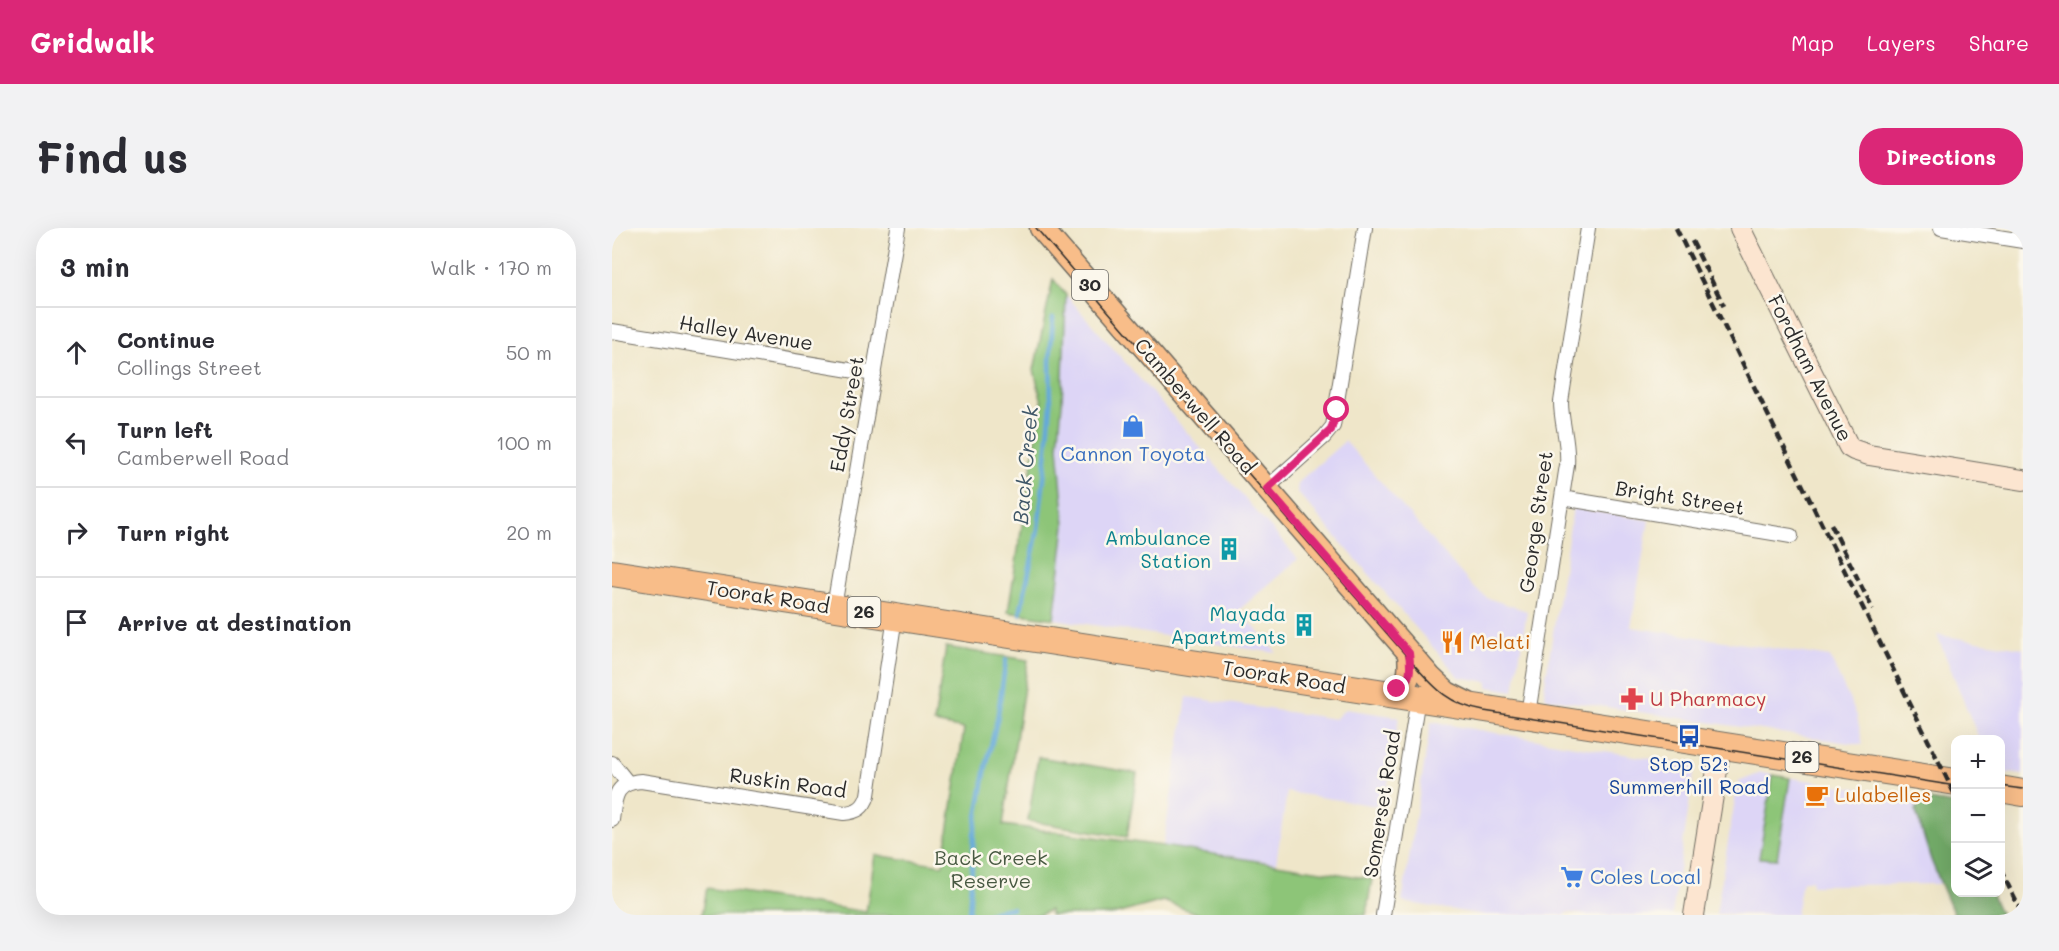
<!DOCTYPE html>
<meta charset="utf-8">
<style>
body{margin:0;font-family:Mali,sans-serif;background:#f2f2f3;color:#2b2b33}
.controls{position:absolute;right:18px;bottom:18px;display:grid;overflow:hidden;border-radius:12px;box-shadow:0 6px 24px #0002}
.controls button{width:54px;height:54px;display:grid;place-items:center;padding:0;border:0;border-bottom:2px solid #e1e1e2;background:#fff;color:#2b2b33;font:30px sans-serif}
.stop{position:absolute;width:18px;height:18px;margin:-14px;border:4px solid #db2777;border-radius:50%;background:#fff}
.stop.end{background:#db2777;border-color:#fff;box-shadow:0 2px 6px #0008}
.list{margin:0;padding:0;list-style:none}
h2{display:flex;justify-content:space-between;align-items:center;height:78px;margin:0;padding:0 24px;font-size:26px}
h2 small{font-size:20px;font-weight:400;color:#7c7c81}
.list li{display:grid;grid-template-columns:39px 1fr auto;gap:18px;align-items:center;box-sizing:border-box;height:90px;padding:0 24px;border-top:2px solid #e1e1e2}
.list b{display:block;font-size:22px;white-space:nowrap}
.list p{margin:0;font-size:20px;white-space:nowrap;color:#7c7c81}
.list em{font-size:20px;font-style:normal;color:#7c7c81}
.icon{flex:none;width:33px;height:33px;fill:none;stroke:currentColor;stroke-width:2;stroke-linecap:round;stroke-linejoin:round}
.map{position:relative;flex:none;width:1411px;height:687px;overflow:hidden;border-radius:24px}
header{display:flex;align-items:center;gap:36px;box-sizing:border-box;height:84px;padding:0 30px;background:#db2777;color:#fff}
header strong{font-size:28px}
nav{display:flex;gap:33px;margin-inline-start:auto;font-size:21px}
.intro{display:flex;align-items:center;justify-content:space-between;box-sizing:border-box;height:144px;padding:0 36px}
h1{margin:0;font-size:42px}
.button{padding:15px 27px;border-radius:24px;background:#db2777;color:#fff;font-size:21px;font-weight:700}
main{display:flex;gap:36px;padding:0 36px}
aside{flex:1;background:#fff;border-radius:24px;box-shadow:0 6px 24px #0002}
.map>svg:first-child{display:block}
</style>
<header>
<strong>Gridwalk</strong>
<nav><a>Map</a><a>Layers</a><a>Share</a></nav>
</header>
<div class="intro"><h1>Find us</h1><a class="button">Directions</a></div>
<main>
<aside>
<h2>3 min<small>Walk · 170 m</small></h2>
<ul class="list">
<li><svg class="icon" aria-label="ahead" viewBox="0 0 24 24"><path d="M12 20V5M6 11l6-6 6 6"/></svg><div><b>Continue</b><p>Collings Street</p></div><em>50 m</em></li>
<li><svg class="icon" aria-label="left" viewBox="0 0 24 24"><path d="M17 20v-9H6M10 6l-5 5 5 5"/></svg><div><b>Turn left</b><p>Camberwell Road</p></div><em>100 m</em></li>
<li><svg class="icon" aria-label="right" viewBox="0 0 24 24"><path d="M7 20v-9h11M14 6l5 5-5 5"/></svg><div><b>Turn right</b></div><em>20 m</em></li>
<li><svg class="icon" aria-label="arrive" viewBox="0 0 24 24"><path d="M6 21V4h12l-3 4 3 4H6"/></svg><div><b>Arrive at destination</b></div></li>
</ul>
</aside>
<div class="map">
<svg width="1411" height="687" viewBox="0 0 1411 687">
<rect width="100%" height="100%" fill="#fbf7ec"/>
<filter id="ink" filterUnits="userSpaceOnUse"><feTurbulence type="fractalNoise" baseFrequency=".0167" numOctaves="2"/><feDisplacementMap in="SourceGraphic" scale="12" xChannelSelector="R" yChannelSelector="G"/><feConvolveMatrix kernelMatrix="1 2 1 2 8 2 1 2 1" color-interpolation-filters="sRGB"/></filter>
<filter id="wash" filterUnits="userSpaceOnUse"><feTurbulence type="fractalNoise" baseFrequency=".008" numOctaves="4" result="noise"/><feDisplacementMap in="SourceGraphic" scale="24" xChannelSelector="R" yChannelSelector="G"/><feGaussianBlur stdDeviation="1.35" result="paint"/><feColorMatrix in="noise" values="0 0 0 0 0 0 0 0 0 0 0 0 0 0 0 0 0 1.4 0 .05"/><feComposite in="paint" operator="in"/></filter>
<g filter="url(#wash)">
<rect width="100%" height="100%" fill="#efe6c9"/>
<!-- built -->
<path fill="#ddd5f6" d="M 454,67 L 686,331 L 627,382 L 665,425 L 442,391 L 453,297 L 446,219 L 450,175 Z
M 733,213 L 861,359 L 875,370 L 915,383 L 902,463 L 876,459 L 876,454 L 847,449 L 685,264 L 686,254 Z
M 961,280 L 1037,292 L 1019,399 L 1218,429 L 1245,488 L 1251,517 L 934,470 L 932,462 Z
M 1325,407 L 1411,420 L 1411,547 L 1389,544 L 1388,512 L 1367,511 Z
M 575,469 L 723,491 L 733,481 L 787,489 L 772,579 L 675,564 L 664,635 L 551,618 Z
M 819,494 L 1083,538 L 1060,687 L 974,687 L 955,684 L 954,687 L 873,687 L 790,674 Z
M 1149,545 L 1306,570 L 1304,584 L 1328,656 L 1200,657 L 1199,652 L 1190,653 L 1184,687 L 1104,686 L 1126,554 Z"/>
<!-- green -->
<path fill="#8dc578" stroke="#5c7852" stroke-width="1.5" d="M 441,51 L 454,67 L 450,175 L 446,219 L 453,297 L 442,391 L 396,384 L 430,174 L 422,142 Z
M 334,419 L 416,432 L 391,597 L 551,618 L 760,651 L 754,687 L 589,687 L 551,673 L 500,687 L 438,687 L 438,682 L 427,687 L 90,687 L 95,660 L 254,684 L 263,627 L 331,637 L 352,501 L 322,495 Z
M 426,529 L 525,545 L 515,609 L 416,593 Z
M 1161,547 L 1178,550 L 1165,631 L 1147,630 Z"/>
<!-- forest -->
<path fill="#72aa68" stroke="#4e6a4a" stroke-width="1.5" d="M 1306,570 L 1342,576 L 1341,582 L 1344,587 L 1344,664 L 1379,665 L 1389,687 L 1342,687 L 1319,632 L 1304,584 Z"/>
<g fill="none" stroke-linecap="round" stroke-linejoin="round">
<!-- stream -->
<path stroke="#64a9da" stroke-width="4.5" d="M 408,386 L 426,301 L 433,241 L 439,176 L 438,133 L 441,90
M 357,687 L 362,606 L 374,539 L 385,492 L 394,432
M 376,687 L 382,683 L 400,680"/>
</g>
</g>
<g filter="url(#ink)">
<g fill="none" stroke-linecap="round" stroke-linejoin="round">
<!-- street casing -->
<g stroke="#706c62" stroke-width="16">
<path id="street" d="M 1329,0 L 1411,13
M 0,103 L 262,146
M 655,260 L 712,209 L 721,198 L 753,0
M 950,270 L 1179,308
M 222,379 L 286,0
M 916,486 L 955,237 C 957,215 949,195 949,174 L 976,0
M 0,535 L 16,555
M 0,592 C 3,570 2,555 29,553 L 232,585 C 245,584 252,580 256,567 L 283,389
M 771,687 L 806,470"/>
</g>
<!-- secondary casing -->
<g stroke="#706c62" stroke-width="22">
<path id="secondary" d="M 1128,0 L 1237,219 L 1242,222 L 1257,227 L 1411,252
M 1082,687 L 1109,517"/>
</g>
<!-- primary casing -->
<g stroke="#706c62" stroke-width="25">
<path id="primary" d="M 429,0 L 818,449 L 835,465 L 855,475
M 770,465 C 797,462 799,449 797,425"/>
</g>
<!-- highway casing -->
<g stroke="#706c62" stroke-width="28">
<path id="highway" d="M 0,345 L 1344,554
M 1388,561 L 1411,565"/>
</g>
<!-- street -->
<use href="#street" stroke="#fff" stroke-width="14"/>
<!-- secondary -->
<use href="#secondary" stroke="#fce5d0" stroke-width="20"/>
<!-- primary -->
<use href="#primary" stroke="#f8bd89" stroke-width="22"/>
<!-- highway -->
<use href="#highway" stroke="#f8bd89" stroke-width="26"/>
<!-- tram -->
<path stroke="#2b2b2b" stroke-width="1.5" d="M 424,0 L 798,432 C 822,459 835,476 872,483 L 1344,558
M 1388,558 L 1411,561"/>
<!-- rail -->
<path stroke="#2b2b2b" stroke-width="4.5" stroke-dasharray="9 4.5" stroke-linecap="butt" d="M 1064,0 L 1344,569
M 1080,13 L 1112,78
M 1219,296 L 1261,382
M 1388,641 L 1411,687"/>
</g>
</g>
<g fill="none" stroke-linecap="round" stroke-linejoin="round" filter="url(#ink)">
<!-- route -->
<path stroke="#db2777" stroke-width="8" d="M 725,182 L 719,202 L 655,261 L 797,425 C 799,440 800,453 785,461"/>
</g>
<!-- icons -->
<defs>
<g id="shop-bare" transform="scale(1.8)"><path d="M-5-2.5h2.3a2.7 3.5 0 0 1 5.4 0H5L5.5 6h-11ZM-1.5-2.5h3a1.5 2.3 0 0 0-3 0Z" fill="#3f7fe0" stroke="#fbf7ec" stroke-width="2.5" paint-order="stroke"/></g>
<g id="building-bare" transform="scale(1.8)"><path d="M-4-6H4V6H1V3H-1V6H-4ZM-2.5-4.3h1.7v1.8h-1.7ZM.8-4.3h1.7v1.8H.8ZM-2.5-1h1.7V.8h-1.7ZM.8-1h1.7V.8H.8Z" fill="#0f9aa8" stroke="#fbf7ec" stroke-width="2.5" paint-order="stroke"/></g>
<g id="restaurant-bare" transform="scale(1.8)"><path d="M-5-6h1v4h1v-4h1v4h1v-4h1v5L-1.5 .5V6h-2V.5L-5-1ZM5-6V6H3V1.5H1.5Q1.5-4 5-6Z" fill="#e8710a" stroke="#fbf7ec" stroke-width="2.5" paint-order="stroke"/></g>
<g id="pharmacy-bare" transform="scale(1.8)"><path d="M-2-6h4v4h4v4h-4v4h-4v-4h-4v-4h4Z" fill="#e0444e" stroke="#fbf7ec" stroke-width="2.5" paint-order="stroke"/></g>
<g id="bus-bare" transform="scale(1.8)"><path d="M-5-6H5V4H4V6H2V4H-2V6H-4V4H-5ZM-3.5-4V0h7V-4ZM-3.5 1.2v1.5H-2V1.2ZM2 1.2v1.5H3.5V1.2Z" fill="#1a4fb4" stroke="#fbf7ec" stroke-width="2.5" paint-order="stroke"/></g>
<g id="cafe-bare" transform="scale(1.8)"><path d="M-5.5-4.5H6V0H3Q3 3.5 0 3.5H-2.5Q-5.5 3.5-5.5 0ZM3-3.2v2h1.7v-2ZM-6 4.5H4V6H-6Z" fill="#e8710a" stroke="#fbf7ec" stroke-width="2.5" paint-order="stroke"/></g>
<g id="supermarket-bare" transform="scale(1.8)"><path d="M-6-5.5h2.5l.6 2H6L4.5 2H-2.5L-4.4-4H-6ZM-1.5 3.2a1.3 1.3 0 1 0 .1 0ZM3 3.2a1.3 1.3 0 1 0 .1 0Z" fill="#3f7fe0" stroke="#fbf7ec" stroke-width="2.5" paint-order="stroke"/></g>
</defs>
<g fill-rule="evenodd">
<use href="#shop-bare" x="521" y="198"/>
<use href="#building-bare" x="617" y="321"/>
<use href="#building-bare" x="692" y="397"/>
<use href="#restaurant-bare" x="840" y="414"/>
<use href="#pharmacy-bare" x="1020" y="471"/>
<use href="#bus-bare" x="1077" y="508"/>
<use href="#cafe-bare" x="1205" y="567"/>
<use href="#supermarket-bare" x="960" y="649"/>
</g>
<g text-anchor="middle" stroke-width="5" stroke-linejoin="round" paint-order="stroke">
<!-- shield labels -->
<g fill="#fbf7ec" stroke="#696865" stroke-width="1.5">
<rect x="460" y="42" width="36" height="30" rx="4.5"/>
<rect x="235.5" y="369" width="33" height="30" rx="4.5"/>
<rect x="1173.5" y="514" width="33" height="30" rx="4.5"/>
</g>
<g font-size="18" font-weight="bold" fill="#2b2b2b">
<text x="478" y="63">30</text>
<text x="252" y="390">26</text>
<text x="1190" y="535">26</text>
</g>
<!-- street labels -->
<g font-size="20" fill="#2b2b2b" stroke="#fbf7ec">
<text transform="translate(134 105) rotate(9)" y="7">Halley Avenue</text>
<text transform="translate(1198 140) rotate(63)" y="7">Fordham Avenue</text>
<text transform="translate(583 178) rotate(49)" y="7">Camberwell Road</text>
<text transform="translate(235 186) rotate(-80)" y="7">Eddy Street</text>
<text transform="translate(1068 270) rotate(9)" y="7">Bright Street</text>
<text transform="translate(924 294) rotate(-82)" y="7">George Street</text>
<text transform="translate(156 369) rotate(9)" y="7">Toorak Road</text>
<text transform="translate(672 449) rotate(9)" y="7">Toorak Road</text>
<text transform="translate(176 555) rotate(8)" y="7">Ruskin Road</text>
<text transform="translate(770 576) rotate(-81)" y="7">Somerset Road</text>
</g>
<!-- shop labels -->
<g font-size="20" fill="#366cbe" stroke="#fbf7ec">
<text x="521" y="233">Cannon Toyota</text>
<text x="978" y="656" text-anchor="start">Coles Local</text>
</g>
<!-- culture labels -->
<g font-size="20" fill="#0d838f" stroke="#fbf7ec" text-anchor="end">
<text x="599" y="317">Ambulance<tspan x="599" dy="23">Station</tspan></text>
<text x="674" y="393">Mayada<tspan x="674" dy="23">Apartments</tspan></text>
</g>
<!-- food labels -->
<g font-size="20" fill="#c56008" stroke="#fbf7ec" text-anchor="start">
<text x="858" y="421">Melati</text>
<text x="1223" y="574">Lulabelles</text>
</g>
<!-- health labels -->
<g font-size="20" fill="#be3a42" stroke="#fbf7ec" text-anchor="start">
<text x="1038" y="478">U Pharmacy</text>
</g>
<!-- transit labels -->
<g font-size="20" fill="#164399" stroke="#fbf7ec">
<text x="1077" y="543">Stop 52:<tspan x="1077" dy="23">Summerhill Road</tspan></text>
</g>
<!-- park labels -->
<g font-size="20" fill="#485942" stroke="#fbf7ec">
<text x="379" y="637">Back Creek<tspan x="379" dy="23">Reserve</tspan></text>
</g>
<!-- water labels -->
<g font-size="21" font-style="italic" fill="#3f5768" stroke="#fbf7ec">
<text transform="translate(414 237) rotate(-85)" y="7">Back Creek</text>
</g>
</g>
</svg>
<div class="controls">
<button>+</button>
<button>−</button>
<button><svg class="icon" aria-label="layers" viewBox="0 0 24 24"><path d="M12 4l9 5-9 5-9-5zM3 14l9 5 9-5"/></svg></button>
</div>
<div class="stop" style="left:725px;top:182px"></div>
<div class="stop end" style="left:785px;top:461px"></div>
</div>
</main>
